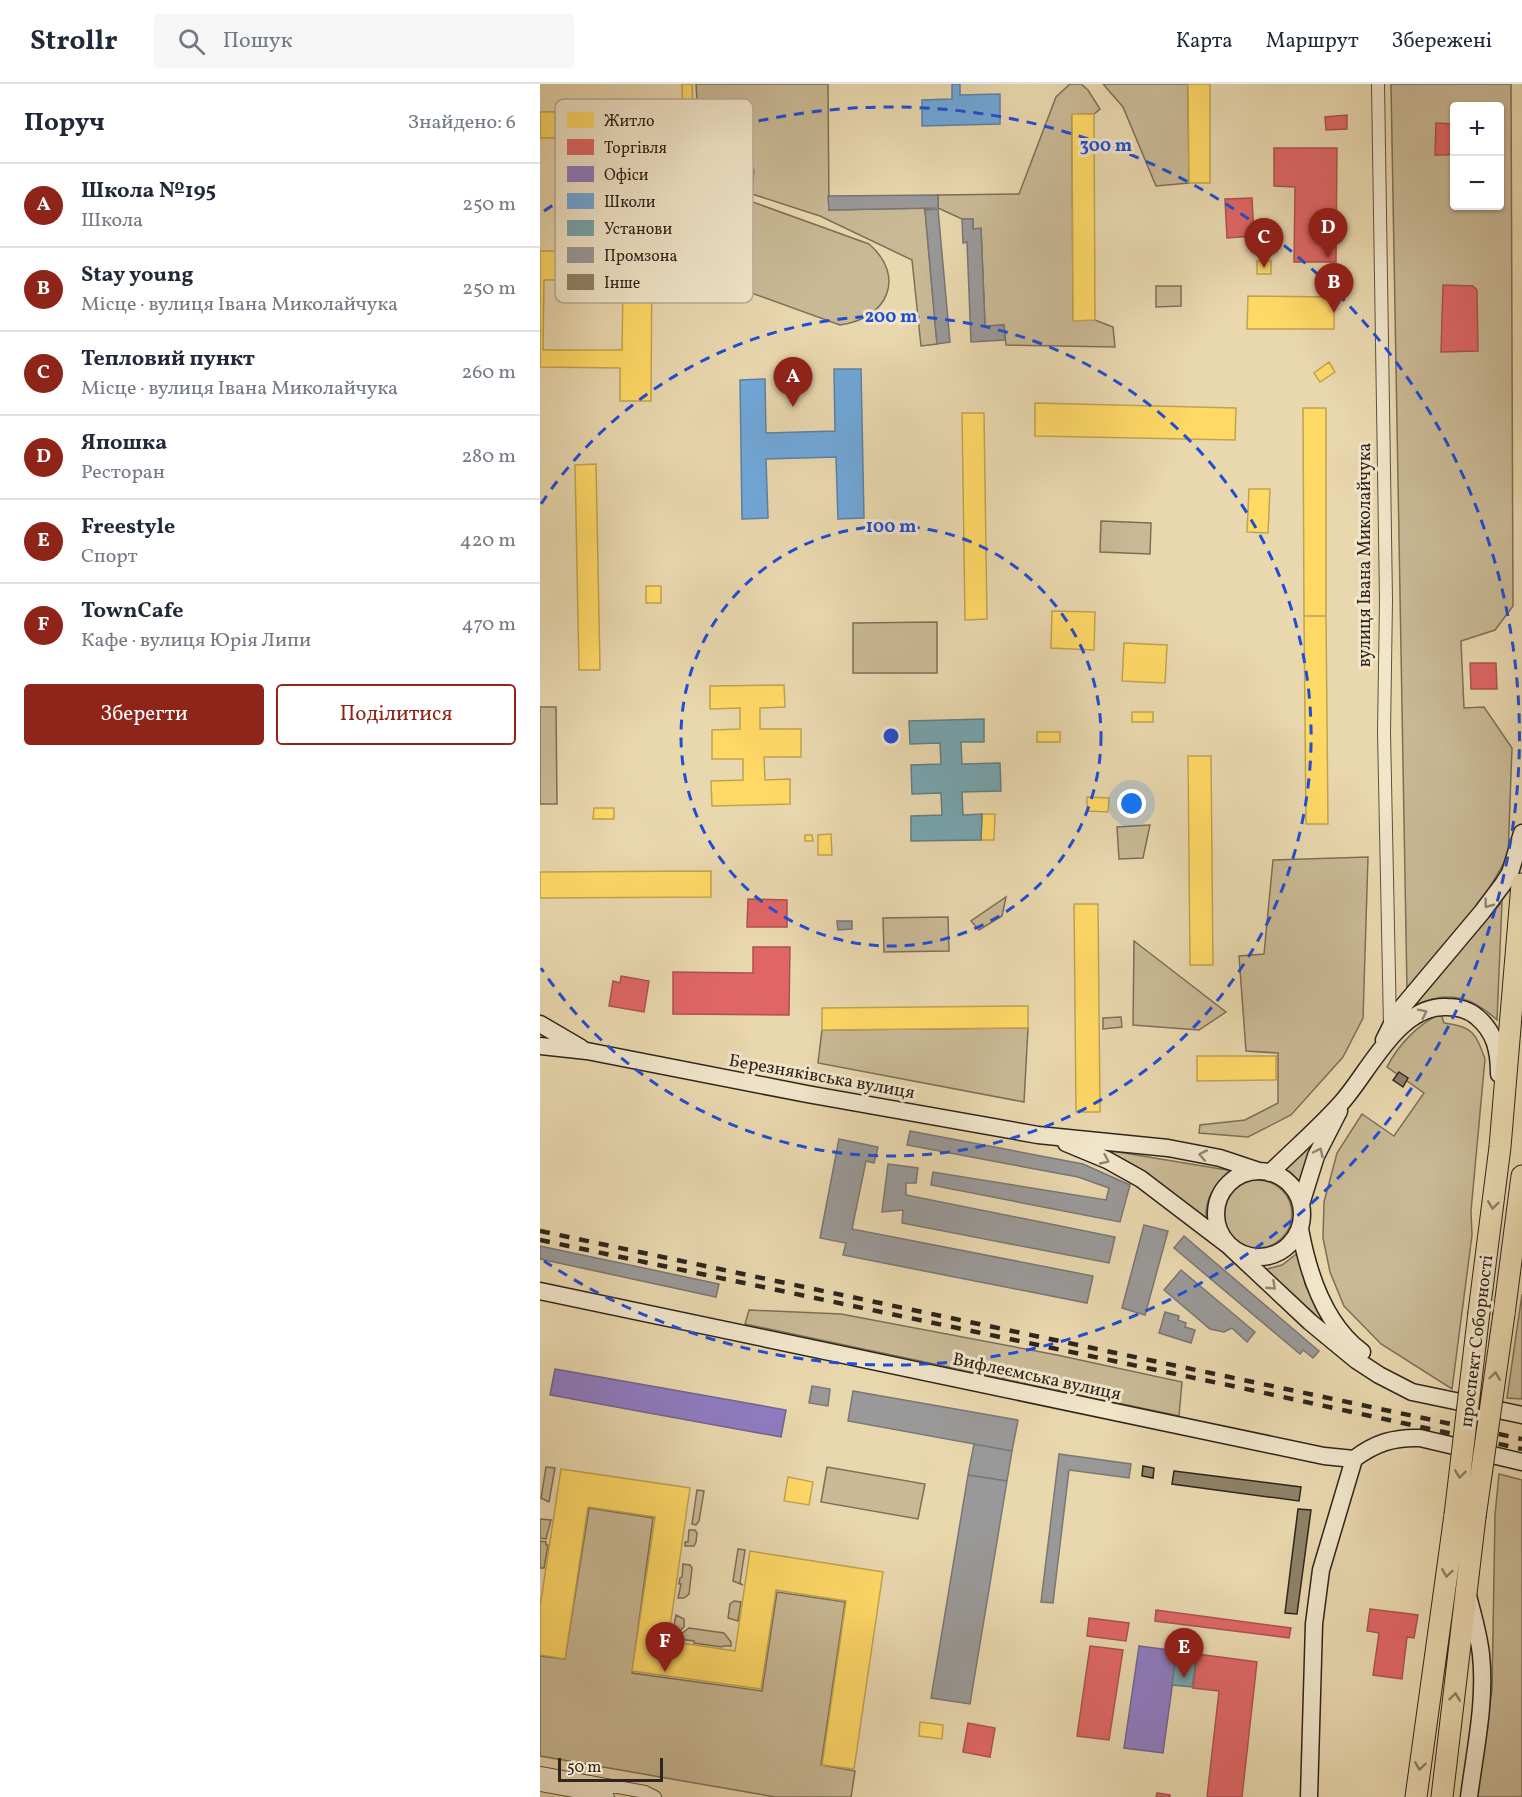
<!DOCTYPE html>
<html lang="uk">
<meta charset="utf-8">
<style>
body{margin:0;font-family:Vollkorn,serif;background:#f6f6f7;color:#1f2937}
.controls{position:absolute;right:18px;top:18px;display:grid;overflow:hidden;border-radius:6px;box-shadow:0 2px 4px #0004}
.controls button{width:54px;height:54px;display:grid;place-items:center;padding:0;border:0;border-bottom:2px solid #e0e1e3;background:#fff;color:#1f2937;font:30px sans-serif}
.scale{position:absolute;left:18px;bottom:15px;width:105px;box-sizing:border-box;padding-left:6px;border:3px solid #2e251c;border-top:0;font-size:16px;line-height:21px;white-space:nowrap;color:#2e251c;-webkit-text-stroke:4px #f1e5ca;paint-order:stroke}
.you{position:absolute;left:592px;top:720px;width:21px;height:21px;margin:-15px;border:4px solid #fff;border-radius:50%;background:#1a73e8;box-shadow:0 0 0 9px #1a73e833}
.badge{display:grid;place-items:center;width:39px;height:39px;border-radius:50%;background:#8f2418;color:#fff;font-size:20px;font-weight:700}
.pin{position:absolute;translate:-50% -50px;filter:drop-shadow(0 2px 3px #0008)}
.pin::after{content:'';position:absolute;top:32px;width:21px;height:18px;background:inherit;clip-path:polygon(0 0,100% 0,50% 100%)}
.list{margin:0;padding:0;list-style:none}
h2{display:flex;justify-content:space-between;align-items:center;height:78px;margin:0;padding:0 24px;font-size:26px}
h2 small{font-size:20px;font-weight:400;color:#747a83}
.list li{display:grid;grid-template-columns:39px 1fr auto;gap:18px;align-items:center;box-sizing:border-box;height:84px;padding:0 24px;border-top:2px solid #e0e1e3}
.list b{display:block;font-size:22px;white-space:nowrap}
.list p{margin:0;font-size:20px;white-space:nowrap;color:#747a83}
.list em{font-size:20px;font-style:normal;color:#747a83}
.actions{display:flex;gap:12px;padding:18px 24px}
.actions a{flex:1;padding:14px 0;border:2px solid #8f2418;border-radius:6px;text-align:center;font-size:21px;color:#8f2418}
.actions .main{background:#8f2418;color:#fff}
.icon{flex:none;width:33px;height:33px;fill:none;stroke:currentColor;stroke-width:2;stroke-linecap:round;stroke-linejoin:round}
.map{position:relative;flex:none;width:982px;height:1713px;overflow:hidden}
header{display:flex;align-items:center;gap:36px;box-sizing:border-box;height:84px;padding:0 30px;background:#fff;border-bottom:2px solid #e0e1e3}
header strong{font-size:28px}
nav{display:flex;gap:33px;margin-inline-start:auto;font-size:21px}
.search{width:420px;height:54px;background:#f6f6f7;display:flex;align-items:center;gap:15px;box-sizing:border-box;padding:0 21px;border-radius:6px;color:#747a83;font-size:22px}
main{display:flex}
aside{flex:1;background:#fff}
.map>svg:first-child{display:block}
</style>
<header>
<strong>Strollr</strong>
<div class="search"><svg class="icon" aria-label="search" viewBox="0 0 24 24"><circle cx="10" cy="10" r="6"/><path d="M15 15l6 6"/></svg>Пошук</div>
<nav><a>Карта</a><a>Маршрут</a><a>Збережені</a></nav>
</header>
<main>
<aside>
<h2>Поруч<small>Знайдено: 6</small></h2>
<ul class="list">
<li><span class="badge">A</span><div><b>Школа №195</b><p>Школа</p></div><em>250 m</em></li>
<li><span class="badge">B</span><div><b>Stay young</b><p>Місце · вулиця Івана Миколайчука</p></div><em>250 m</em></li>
<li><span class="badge">C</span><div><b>Тепловий пункт</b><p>Місце · вулиця Івана Миколайчука</p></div><em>260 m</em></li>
<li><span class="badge">D</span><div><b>Япошка</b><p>Ресторан</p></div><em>280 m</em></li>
<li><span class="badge">E</span><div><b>Freestyle</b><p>Спорт</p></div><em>420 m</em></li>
<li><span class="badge">F</span><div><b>TownCafe</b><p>Кафе · вулиця Юрія Липи</p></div><em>470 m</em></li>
</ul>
<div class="actions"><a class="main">Зберегти</a><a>Поділитися</a></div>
</aside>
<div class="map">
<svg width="982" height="1713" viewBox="0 0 982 1713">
<rect width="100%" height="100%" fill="#e9d7ae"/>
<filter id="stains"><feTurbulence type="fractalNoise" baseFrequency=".00333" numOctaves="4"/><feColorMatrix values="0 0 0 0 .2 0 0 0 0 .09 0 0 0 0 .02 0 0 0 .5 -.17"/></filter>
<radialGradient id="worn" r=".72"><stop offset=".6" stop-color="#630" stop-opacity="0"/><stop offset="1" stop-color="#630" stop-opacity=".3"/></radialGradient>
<!-- green -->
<path fill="#c9b995" stroke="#7c6f58" stroke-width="1.5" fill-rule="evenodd" d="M 156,0 L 288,0 L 289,126 L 383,124 L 385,126 L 397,260 L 381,262 L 372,176 L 280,132 L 212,110 L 214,86 L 206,71 L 180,63 L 159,49 Z
M 530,0 L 541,0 L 548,6 L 560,25 L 554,30 L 532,31 L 533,236 L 555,236 L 573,243 L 575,263 L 466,261 L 464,241 L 445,242 L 441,145 L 433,145 L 433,135 L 422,135 L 398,124 L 398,111 L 479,110 L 516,13 Z
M 563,0 L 648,0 L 649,99 L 616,102 L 583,23 Z
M 851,0 L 971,0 L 973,522 L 955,546 L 921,557 L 924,624 L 944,623 L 972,664 L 968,772 L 939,822 L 867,906 ZM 914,22 L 960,22 L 960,122 L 914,122 Z
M 193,117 L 210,117 L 329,160 C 367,193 347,235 300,241 L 181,198 C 176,193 170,189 167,183 C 154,157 172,133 193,117 Z
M 616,202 L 641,202 L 641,222 L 616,223 Z
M 561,437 L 611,439 L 610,470 L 560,468 Z
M 397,538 L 397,589 L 313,589 L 313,539 Z
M 0,623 L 16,623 L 17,720 L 0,720 Z
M 610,741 L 603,774 L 579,775 L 577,743 Z
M 828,773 L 823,934 L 803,973 L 751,1031 L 708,1053 L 659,1049 L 660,1041 L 705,1036 L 738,1019 L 738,969 L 706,967 L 699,872 L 724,870 L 733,776 Z
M 466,813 L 462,832 L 439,846 L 431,837 Z
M 962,818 L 957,936 C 929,910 907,907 872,922 Z
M 408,833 L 409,867 L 344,868 L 343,834 Z
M 594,857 L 686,928 L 659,946 L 593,941 Z
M 901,930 L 904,939 C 933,942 936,950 945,975 L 931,1127 L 932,1151 L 912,1305 L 841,1260 L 804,1222 L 790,1188 L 783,1154 L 784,1118 L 797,1069 L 822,1030 L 854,1052 L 884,1009 L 847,983 C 858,961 879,939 901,930 Z
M 581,933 L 582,943 L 563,945 L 563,934 Z
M 488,944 L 484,1018 L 278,979 L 282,946 Z
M 778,1051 L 760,1098 L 750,1088 L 739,1084 Z
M 554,1064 L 693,1087 C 673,1103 665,1112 666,1138 Z
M684 1130a34 34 0 1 1 68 0a34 34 0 1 1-68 0Z
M 759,1168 L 765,1200 L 784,1240 L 723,1186 L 742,1181 Z
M 982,1210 L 982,1315 L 967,1314 Z
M 209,1226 L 301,1230 L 517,1271 L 642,1298 L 639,1332 L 205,1240 Z
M 6,1383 L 15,1384 L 9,1418 L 1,1414 Z
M 287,1383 L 385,1400 L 378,1435 L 281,1418 Z
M 959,1390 L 982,1396 L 982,1713 L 936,1713 L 952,1606 L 955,1431 Z
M 157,1406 L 164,1407 L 159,1437 L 156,1441 L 152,1440 Z
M 49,1424 L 113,1434 L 92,1589 L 222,1607 L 237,1508 L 305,1518 L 281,1681 L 315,1687 L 311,1713 L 235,1713 L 0,1672 L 0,1572 L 25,1575 Z
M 0,1435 L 11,1436 L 6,1455 L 0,1454 Z
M 149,1446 L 155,1446 L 157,1449 L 156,1458 L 154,1462 L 145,1462 L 145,1458 L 148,1458 Z
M 0,1457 L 6,1458 L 6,1461 L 8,1461 L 4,1484 L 0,1484 Z
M 198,1465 L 205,1466 L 200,1499 L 203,1501 L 193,1497 Z
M 143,1480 L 150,1481 L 152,1484 L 149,1510 L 144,1514 L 138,1514 L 141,1500 L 139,1500 L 140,1494 L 142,1493 Z
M 194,1517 L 201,1518 L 198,1537 L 188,1534 L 190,1520 Z
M 136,1531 L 144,1535 L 144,1543 L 135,1551 L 132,1551 Z
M 149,1544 L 184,1549 L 191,1558 L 191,1562 L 183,1562 L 182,1563 L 154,1559 L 154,1557 L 139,1555 L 140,1551 Z"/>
<!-- homes -->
<path fill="#ffd966" stroke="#c0a350" stroke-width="1.5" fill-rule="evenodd" d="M 142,0 L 152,0 L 153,31 L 143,31 Z
M 648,0 L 670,0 L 670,99 L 649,99 Z
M 97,27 L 97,53 L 0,54 L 0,28 Z
M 532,30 L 554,30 L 555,236 L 533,237 Z
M 0,167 L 112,167 L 111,317 L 80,317 L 80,284 L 0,283 ZM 4,196 L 83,196 L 82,266 L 3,266 Z
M 717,177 L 731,177 L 731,190 L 717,190 Z
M 708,212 L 794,213 L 794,245 L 707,245 Z
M 789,278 L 795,288 L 780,298 L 774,289 Z
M 495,319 L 696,324 L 695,356 L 495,352 Z
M 763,324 L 786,324 L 786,532 L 764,532 Z
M 422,329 L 444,329 L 447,535 L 425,536 Z
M 56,380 L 60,586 L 39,586 L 35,381 Z
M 709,405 L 730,405 L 728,449 L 707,448 Z
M 106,502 L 121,502 L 121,519 L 106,519 Z
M 512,527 L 555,528 L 554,566 L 511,564 Z
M 764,532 L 786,532 L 788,740 L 766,740 Z
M 584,559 L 627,561 L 625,599 L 582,597 Z
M 244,601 L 245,623 L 220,624 L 220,645 L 261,645 L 261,673 L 224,673 L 225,696 L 250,695 L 250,720 L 172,722 L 171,697 L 203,696 L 203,675 L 172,675 L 172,646 L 200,645 L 200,624 L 170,625 L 170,602 Z
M 592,628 L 613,628 L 613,638 L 592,638 Z
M 497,648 L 520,648 L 520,658 L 497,658 Z
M 648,672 L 671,672 L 673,881 L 650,881 Z
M 547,713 L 569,714 L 568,728 L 547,727 Z
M 54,724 L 74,724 L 74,735 L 53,735 Z
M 442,730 L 455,730 L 454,756 L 441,756 Z
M 291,750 L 292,771 L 278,771 L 278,751 Z
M 265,751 L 272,751 L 273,757 L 265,757 Z
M 171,787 L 171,813 L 0,814 L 0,788 Z
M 534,820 L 558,820 L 560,1028 L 536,1028 Z
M 488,922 L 488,944 L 282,946 L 282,924 Z
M 657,972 L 736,972 L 736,996 L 657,997 Z
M 21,1385 L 150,1404 L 128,1557 L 195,1567 L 210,1467 L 343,1488 L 314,1685 L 282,1681 L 306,1517 L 236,1506 L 221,1605 L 92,1587 L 115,1433 L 48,1423 L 25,1575 L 0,1571 L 0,1523 Z
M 248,1393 L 273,1398 L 269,1421 L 244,1417 Z
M 380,1638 L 403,1641 L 402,1655 L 379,1652 Z"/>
<!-- shops -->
<path fill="#e06666" stroke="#ab5250" stroke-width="1.5" d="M 807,31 L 807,45 L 786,46 L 785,33 Z
M 896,39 L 914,40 L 914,68 L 907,71 L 895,71 Z
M 734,64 L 797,64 L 796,178 L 754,178 L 755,103 L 734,102 Z
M 712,114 L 714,152 L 687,154 L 685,115 Z
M 903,201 L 933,202 L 937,206 L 938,267 L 901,268 Z
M 930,579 L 956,579 L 957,605 L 931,605 Z
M 208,815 L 247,816 L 247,843 L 207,843 Z
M 213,863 L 250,863 L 249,931 L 133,930 L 133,888 L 213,889 Z
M 81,892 L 109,897 L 104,928 L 69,922 L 73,897 L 80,899 Z
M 830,1525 L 878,1531 L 874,1554 L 867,1553 L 862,1595 L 833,1591 L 839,1549 L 827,1547 Z
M 616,1526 L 751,1544 L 749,1554 L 615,1537 Z
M 549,1534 L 589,1539 L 586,1557 L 547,1552 Z
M 550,1562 L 583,1566 L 569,1656 L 537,1652 Z
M 657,1570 L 717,1578 L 702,1713 L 667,1713 L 679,1607 L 653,1604 Z
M 428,1639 L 455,1644 L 450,1673 L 423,1668 Z
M 617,1709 L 630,1711 L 630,1713 L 616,1713 Z"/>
<!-- offices -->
<path fill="#8e7cc3" stroke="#716291" stroke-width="1.5" d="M 15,1285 L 246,1326 L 241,1353 L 10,1311 Z
M 599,1562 L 637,1567 L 623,1669 L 584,1664 Z"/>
<!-- schools -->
<path fill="#6fa8dc" stroke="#5c81a2" stroke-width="1.5" d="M 412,0 L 420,0 L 420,11 L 460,10 L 460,40 L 382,42 L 382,16 L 412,15 Z
M 294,285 L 321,285 L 324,434 L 298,435 L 296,373 L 226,375 L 228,434 L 202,435 L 200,296 L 225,295 L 226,349 L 295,347 Z"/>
<!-- public -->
<path fill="#76a5af" stroke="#607f83" stroke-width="1.5" d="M 444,635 L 444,658 L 421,658 L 422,680 L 460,679 L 461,707 L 422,708 L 423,731 L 442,730 L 441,756 L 371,757 L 371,732 L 402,731 L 401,709 L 372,710 L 371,681 L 401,680 L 400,659 L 370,660 L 369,637 Z
M 637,1567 L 657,1570 L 652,1603 L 632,1601 Z"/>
<!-- industry -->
<path fill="#999" stroke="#797674" stroke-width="1.5" d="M 398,111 L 398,124 L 289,126 L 288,112 Z
M 398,125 L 410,258 L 397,260 L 385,126 Z
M 422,135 L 433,135 L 433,145 L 441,144 L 445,242 L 464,241 L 465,256 L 431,258 L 427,158 L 423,159 Z
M 297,837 L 312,837 L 312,845 L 298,846 Z
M 370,1047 L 543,1080 L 590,1101 L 580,1138 L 391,1101 L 393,1088 L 566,1116 L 569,1104 L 538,1093 L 367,1061 Z
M 299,1055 L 338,1063 L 334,1079 L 326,1077 L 312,1145 L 553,1192 L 547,1219 L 303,1171 L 306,1159 L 280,1154 Z
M 348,1080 L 378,1084 L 376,1099 L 366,1099 L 366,1111 L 575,1153 L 569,1179 L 362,1139 L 363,1126 L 342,1128 Z
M 604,1141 L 628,1147 L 605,1231 L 582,1224 Z
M 644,1152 L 779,1267 L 773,1274 L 763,1266 L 760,1270 L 634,1164 Z
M 0,1162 L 179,1200 L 176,1213 L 0,1175 Z
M 641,1186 L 715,1248 L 707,1258 L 692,1244 L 684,1248 L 670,1245 L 624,1206 Z
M 625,1228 L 639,1232 L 638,1236 L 646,1239 L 645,1243 L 655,1246 L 651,1259 L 619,1249 Z
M 272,1302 L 290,1305 L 288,1322 L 269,1319 Z
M 313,1307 L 478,1336 L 472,1367 L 308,1337 Z
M 434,1360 L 472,1367 L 467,1397 L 428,1391 Z
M 519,1370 L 591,1380 L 589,1394 L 529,1386 L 513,1519 L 501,1518 Z
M 428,1391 L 467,1397 L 430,1620 L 391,1614 Z"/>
<!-- building -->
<path fill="#8f8268" stroke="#2e251c" stroke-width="1.5" d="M 859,988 L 868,994 L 863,1003 L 853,996 Z
M 603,1382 L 614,1384 L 613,1394 L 602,1392 Z
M 634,1387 L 761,1403 L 759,1417 L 632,1400 Z
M 758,1425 L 771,1426 L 757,1530 L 745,1529 Z"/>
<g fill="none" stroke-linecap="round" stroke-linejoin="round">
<!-- street casing -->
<g stroke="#5d5240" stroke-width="14">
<path id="street" d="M 838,0 L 846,516 L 844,648 L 850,941
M 0,1689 L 105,1708 L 115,1713
M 0,1701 L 68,1713"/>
</g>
<!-- secondary casing -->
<g stroke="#2e251c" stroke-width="19">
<path id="secondary" d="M 0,940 L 41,964
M 844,956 L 858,928 L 942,828 L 963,800 L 970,789 L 982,749
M 0,962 L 47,967 L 267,1010 L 498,1051 L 628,1064 L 680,1074 L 719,1087
M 526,1059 L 567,1076 L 601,1095 L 689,1162 L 770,1238 L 816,1276 L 839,1291 L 872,1308 L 982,1331
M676 1130a43 43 0 1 1 86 0a43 43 0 1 1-86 0Z
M 730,1089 C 754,1065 780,1043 802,1018 C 829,988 859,920 907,923 C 917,923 929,926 937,933 C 955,948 959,967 959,990
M 761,1120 L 776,1072 L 799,1027
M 760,1145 C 768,1189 784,1240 822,1268
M 0,1207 L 784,1372 L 814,1375 C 835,1359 854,1353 880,1354 L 982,1378
M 928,1512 C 933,1531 939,1551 941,1571 C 946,1618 935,1666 929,1713
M 769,1713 L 774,1540 L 781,1486 L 814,1375"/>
</g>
<!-- highway casing -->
<g stroke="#2e251c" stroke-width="23">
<path id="highway" d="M 939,1228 L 960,1063 L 982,800
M 964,1230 L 982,1092
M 876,1713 L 915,1431
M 902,1713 L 935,1433"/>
</g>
<!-- street -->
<use href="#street" stroke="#f1e5ca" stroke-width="12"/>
<!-- secondary -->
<use href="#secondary" stroke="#f1e5ca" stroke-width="16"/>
<!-- highway -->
<use href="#highway" stroke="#e9d7ae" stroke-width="21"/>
<!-- rail -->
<path stroke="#2e251c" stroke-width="4.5" stroke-dasharray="10 10" stroke-linecap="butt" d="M 0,1147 L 982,1355
M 0,1156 L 683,1300 L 982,1365"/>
<!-- highway-bridge casing -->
<g stroke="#2e251c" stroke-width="23" stroke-linecap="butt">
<path id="highway-bridge" d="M 915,1431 L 939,1228
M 935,1433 L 964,1230"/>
</g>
<!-- highway-bridge -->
<use href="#highway-bridge" stroke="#e9d7ae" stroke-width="21"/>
</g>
<!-- one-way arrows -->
<defs><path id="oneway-chevron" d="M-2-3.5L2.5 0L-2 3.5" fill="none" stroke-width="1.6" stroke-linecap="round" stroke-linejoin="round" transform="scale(1.5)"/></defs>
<g stroke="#908573">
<use href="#oneway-chevron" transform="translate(948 820) rotate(127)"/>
<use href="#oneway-chevron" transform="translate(883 929) rotate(-26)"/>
<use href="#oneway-chevron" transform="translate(779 1068) rotate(-65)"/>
<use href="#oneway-chevron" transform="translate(663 1071) rotate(-169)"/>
<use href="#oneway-chevron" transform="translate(565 1076) rotate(25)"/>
<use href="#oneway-chevron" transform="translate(732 1202) rotate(43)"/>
</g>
<g stroke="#8c7e65">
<use href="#oneway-chevron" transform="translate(953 1121) rotate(97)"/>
<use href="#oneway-chevron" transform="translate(955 1292) rotate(-82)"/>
<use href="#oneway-chevron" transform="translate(920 1390) rotate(97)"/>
<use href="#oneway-chevron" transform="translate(907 1489) rotate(98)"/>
<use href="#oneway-chevron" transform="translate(915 1613) rotate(-83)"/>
<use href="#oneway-chevron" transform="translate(880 1682) rotate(98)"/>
</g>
<!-- distance rings -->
<g fill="none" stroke="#1d4ed8" stroke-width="3" stroke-dasharray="10 8">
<circle cx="351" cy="652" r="210"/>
<path d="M1 420A420 420 0 1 1 1 884"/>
<path d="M4 127A629 629 0 1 1 4 1177"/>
</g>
<g text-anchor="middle" stroke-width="6" stroke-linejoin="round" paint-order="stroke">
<!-- street labels -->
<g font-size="18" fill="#2e251c" stroke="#f1e5ca">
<text transform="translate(824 471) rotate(-90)" y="6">вулиця Івана Миколайчука</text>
<text transform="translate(282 992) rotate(10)" y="6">Березняківська вулиця</text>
<text transform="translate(936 1257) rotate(-83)" y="6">проспект Соборності</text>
<text transform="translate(497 1292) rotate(12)" y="6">Вифлеємська вулиця</text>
</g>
</g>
<!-- legend -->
<rect x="15" y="15" width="198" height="204" rx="9" fill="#f1e5ca" stroke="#b6ab96" stroke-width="1.5"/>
<rect x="27" y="28" width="27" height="16" fill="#ffd966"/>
<rect x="27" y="55" width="27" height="16" fill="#e06666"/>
<rect x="27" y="82" width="27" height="16" fill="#8e7cc3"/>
<rect x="27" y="109" width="27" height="16" fill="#6fa8dc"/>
<rect x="27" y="136" width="27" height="16" fill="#76a5af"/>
<rect x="27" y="163" width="27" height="16" fill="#999"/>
<rect x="27" y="190" width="27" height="16" fill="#8f8268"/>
<g font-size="16" fill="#2e251c">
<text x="64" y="42">Житло</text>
<text x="64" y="69">Торгівля</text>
<text x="64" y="96">Офіси</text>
<text x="64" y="123">Школи</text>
<text x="64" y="150">Установи</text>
<text x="64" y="177">Промзона</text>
<text x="64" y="204">Інше</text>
</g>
<circle cx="351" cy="652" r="9" fill="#1d4ed8" stroke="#f1e5ca" stroke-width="3"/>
<g font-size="18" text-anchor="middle" font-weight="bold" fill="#1d4ed8" stroke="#f1e5ca" stroke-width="6" stroke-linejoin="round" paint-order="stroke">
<text x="566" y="67">300 m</text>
<text x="351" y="238">200 m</text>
<text x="351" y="448">100 m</text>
</g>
<rect width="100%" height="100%" filter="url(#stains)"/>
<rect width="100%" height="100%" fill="url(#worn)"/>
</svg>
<div class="controls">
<button>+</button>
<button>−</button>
</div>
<div class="scale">50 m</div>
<div class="you"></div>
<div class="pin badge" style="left:253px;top:323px">A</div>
<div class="pin badge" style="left:794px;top:229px">B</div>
<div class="pin badge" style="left:724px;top:184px">C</div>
<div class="pin badge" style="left:788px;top:174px">D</div>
<div class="pin badge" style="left:644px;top:1594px">E</div>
<div class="pin badge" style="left:125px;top:1588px">F</div>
</div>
</main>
